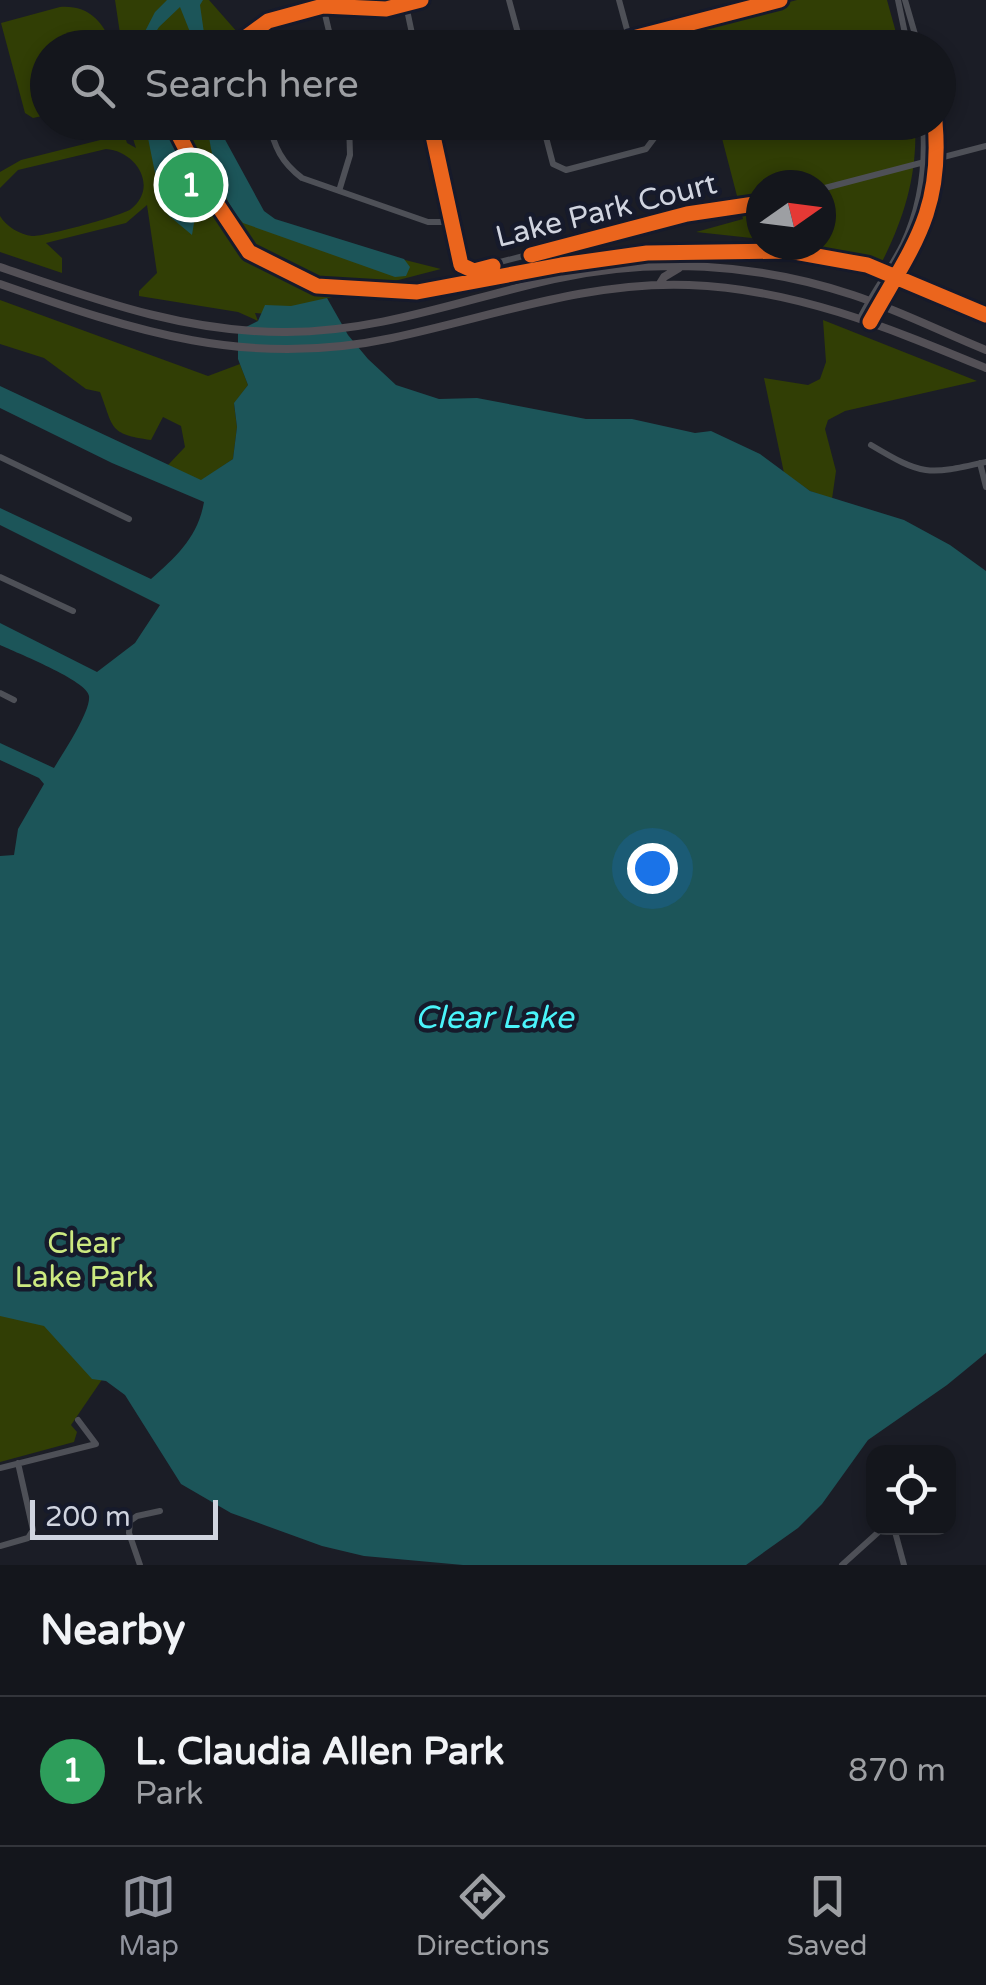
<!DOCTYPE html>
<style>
body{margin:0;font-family:"Varela Round",sans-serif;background:#1d1f25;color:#f1f3f6}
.controls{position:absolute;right:30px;bottom:30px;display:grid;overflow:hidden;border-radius:20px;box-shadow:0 5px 15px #0003}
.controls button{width:90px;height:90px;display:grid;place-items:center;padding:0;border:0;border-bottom:2px solid #33353b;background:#14161c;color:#f1f3f6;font:50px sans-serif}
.compass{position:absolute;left:746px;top:170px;width:90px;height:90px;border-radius:50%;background:#14161c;box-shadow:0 5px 15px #0003;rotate:76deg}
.scale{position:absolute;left:30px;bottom:25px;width:188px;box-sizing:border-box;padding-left:10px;border:5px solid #d0d4df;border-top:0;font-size:28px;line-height:35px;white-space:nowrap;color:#d0d4df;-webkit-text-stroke:8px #161a2b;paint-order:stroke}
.you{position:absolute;left:652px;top:868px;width:35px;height:35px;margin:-25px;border:8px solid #fff;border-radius:50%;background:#1a73e8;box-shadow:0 0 0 15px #1a73e833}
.badge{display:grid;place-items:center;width:65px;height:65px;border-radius:50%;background:#91949e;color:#fff;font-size:32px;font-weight:700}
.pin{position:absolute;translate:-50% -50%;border:5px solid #fff;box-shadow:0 2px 10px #0006}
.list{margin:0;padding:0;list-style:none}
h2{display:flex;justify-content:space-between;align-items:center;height:130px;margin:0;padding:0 40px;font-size:42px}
h2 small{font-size:32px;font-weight:400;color:#9d9fa3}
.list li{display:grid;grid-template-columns:65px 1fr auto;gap:30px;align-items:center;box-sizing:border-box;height:150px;padding:0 40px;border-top:2px solid #33353b}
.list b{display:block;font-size:38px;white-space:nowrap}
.list p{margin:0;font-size:32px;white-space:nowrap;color:#9d9fa3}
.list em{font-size:32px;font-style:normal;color:#9d9fa3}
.icon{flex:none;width:55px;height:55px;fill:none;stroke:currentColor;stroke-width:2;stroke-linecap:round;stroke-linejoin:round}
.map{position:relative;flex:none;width:986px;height:1565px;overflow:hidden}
.search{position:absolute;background:#14161c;box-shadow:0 5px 15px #0003;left:30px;right:30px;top:30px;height:110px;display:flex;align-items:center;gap:25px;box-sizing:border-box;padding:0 35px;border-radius:55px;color:#9d9fa3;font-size:38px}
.sheet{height:280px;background:#14161c}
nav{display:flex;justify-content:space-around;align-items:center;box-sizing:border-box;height:140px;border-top:2px solid #33353b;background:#14161c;font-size:28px;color:#9d9fa3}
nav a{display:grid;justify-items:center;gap:5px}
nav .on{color:#91949e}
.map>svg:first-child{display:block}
</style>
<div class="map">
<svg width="986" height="1565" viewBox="0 0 986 1565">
<rect width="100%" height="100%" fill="#1b1d26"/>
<!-- green -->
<path fill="#313e05" d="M 115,0 L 209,0 L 238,33 L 208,47 L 122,47 Z
M 797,0 L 887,0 L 900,47 L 699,47 L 694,27 Z
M 60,7 C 88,5 104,21 112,47 L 48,48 L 47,115 L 33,118 L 25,113 L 1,23 Z
M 128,123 L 215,123 L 258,223 L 441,269 L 267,314 L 255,313 L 258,321 L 238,312 L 139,296 L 139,291 L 157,273 L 147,205 L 126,223 L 46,243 L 62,258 L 62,273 L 0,252 L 0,216 C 6,226 20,235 32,236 C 43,237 122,216 131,209 C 159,187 136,151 106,149 L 18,170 L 0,188 L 0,172 L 21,160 L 124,134 L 127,143 L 136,148 Z
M 718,123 L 915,123 C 918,178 902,226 875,275 L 787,245 L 821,245 L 821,185 L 761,185 L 761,239 L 696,232 L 743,219 Z
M 0,300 L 208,376 L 240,364 L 248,385 L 234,404 L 237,427 L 233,459 L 201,481 L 168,465 L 185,447 L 181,426 L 163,417 L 151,440 C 108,434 114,428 100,392 L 86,389 L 44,358 L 0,344 Z
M 823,320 L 977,381 L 845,411 L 828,420 L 825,429 L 836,471 L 832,499 L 810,491 L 784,473 L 764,378 L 808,385 L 820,379 L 826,362 Z
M 0,1196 L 114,1362 L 71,1425 L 77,1432 L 74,1442 L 0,1462 Z"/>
<!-- water -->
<path fill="#1c5559" d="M 167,0 L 203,0 L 200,5 L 206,47 L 196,47 L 180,7 L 159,27 L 146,47 L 137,47 L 155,12 Z
M 145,123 L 161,123 L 168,128 L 197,205 L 192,235 L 168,215 L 160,198 Z
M 207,123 L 220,123 L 222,134 L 264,211 L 275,219 L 404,259 L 410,267 L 406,276 L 395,277 L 243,223 C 220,199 211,155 207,123 Z
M 327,298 L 348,335 L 368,359 L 396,385 L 439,399 L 477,398 L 586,419 L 632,419 L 695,433 L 711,431 L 760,454 L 810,491 L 904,520 L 950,545 L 986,571 L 986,1353 L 947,1385 L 868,1440 L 822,1504 L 798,1528 L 746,1565 L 463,1565 L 364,1556 L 322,1546 L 231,1513 L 181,1484 L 125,1395 L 106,1381 L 92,1379 L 44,1326 L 0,1316 L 0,856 L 14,855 L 18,829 L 44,784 L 39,778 L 0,760 L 0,743 L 54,768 C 63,753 91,711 89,696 C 88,681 15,652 0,645 L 0,623 L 97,672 L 135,643 L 160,605 L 0,525 L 0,508 L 151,579 C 176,557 198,537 204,502 L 112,463 L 0,408 L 0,386 L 201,480 L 233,459 L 237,427 L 234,403 L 248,385 L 238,359 L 238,331 L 258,321 L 265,305 L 291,306 Z"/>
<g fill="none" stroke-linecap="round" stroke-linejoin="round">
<!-- minor -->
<path stroke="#4e5057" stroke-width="6" d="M 509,0 L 522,48
M 619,0 L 632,48
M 898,0 L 908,48
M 905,0 L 919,48
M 406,5 L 415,48
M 323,6 L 333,48
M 629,39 L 780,0
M 231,48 L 268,21 L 323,6 L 386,9 L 421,0
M 269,122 C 274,147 282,163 302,178 L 428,222 L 451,222
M 430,122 L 459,261 L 469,270 L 687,214 L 761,203
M 542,122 L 553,164 L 566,170 L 646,149 L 655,137 L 652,122
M 821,189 L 986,146
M 339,191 L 350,155 L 349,122
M 860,318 C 873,292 890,270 903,244 C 921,206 926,164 923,122
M 870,322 C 911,248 943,213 935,122
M 871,445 C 923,476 927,475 986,462
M 0,457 L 129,519
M 980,463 L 986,487
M 0,577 L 73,611
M 0,693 L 14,700
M 0,1468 L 96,1444 L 78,1420
M 894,1528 L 904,1565
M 0,1546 L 28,1538 L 33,1530 L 18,1463
M 140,1565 L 129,1533 L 130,1521 L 137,1516 L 160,1511
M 842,1565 L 883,1528"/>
<!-- major -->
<path stroke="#535056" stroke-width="8" d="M 0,267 C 94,299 185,333 287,332 C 379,332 464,299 554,279 C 652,257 757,263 853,295 C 898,310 942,332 986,350
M 0,284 C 135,331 247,369 392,338 C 491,317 587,281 689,285 C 796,289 889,328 986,368
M 659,285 L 664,277 L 679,268"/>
<!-- cycleway casing -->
<g stroke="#161a2b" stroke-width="21">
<path id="cycleway" d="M 629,39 L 780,0
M 231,48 L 268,21 L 323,6 L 386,9 L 421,0
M 172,122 L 205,186 L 249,252 L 317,286 L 417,292 L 561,265 L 647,253 L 789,251 L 867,265 L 986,315
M 430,122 L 461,265 L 474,271 L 493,266
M 531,255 L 687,214 L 761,203
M 870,322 C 911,248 943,213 935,122"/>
</g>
<!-- cycleway -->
<use href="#cycleway" stroke="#eb651d" stroke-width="15"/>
</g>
<g text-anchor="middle" stroke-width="9" stroke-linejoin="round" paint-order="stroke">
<!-- street labels -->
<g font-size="30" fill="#d0d4df" stroke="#161a2b">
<text transform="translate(606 210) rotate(-14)" y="10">Lake Park Court</text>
</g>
<!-- park labels -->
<g font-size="30" fill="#cce980" stroke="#161a2b">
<text x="84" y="1253">Clear<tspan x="84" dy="34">Lake Park</tspan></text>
</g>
<!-- water labels -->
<g font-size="32" font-style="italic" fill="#4af4fa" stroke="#161a2b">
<text x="494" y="1028">Clear Lake</text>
</g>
</g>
</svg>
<div class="controls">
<button><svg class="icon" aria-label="locate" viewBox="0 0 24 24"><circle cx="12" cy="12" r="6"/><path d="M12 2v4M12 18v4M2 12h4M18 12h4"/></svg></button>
</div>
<svg class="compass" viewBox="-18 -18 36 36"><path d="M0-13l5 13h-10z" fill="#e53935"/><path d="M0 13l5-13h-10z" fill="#9d9fa3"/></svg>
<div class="scale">200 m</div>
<div class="you"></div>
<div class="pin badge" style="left:191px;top:185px;background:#2e9e5b">1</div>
<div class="search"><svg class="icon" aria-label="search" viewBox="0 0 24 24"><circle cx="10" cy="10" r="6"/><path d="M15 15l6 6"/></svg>Search here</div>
</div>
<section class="sheet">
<h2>Nearby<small></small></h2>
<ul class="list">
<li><span class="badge" style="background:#2e9e5b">1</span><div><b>L. Claudia Allen Park</b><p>Park</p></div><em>870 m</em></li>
</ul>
</section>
<nav>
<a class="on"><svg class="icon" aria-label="map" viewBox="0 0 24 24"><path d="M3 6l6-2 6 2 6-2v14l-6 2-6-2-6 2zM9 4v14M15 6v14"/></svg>Map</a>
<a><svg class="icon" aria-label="directions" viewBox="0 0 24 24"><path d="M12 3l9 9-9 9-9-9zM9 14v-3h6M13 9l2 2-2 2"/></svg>Directions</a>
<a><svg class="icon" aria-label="saved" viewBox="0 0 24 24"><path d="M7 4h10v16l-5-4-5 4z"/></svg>Saved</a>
</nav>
